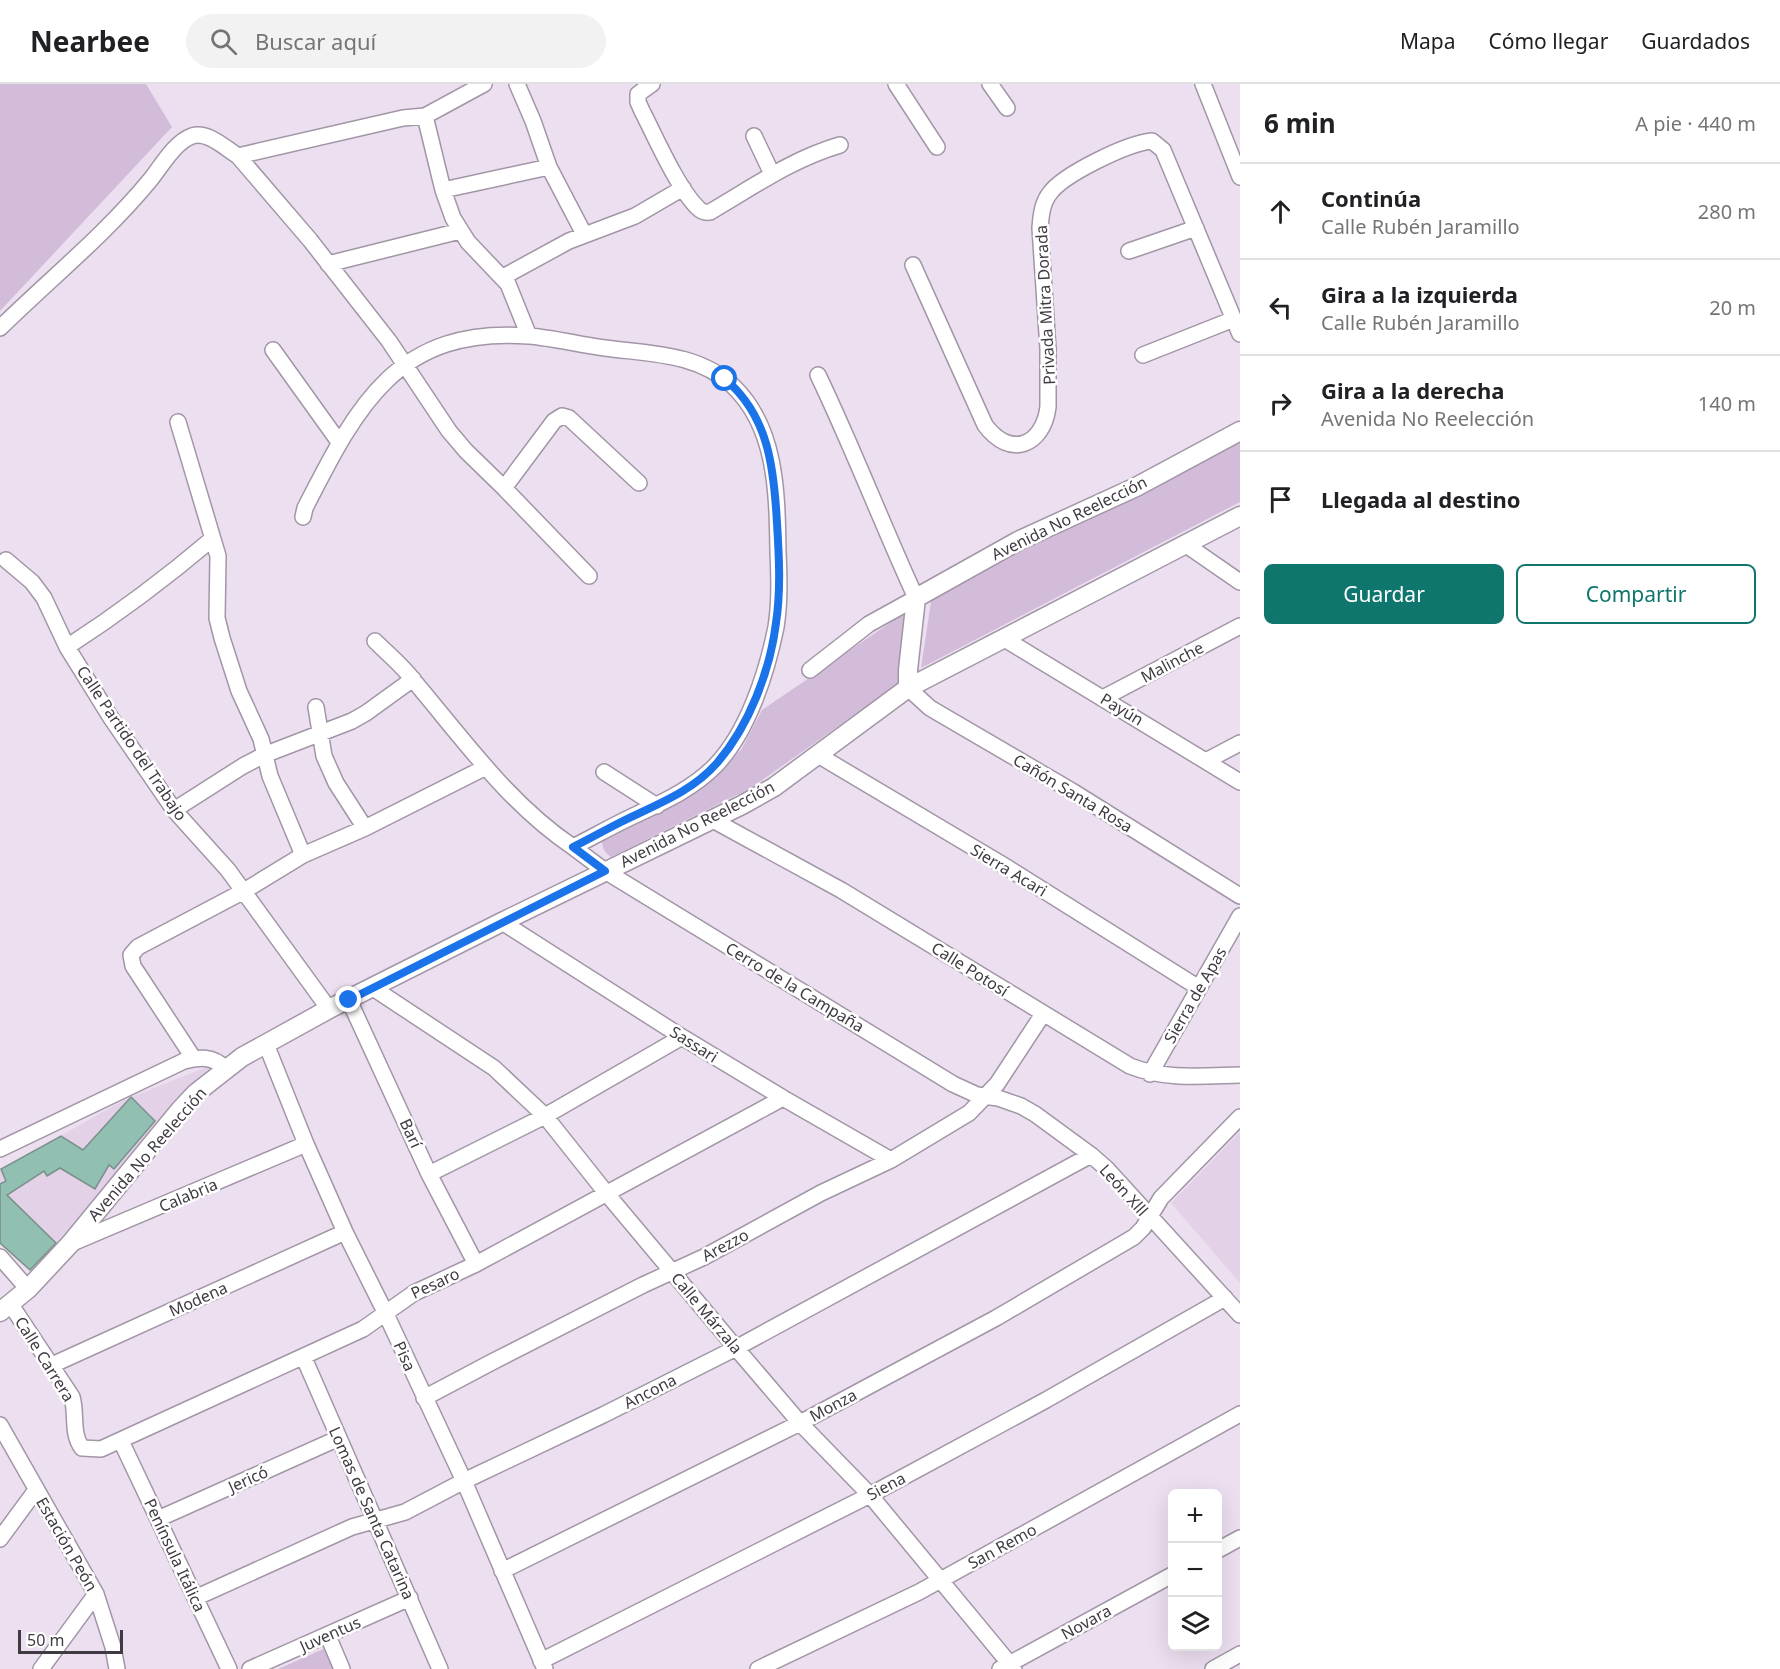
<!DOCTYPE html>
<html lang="es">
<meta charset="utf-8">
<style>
body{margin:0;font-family:"Noto Sans",sans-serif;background:#f2f2f2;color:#202124}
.controls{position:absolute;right:18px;bottom:18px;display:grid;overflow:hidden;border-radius:9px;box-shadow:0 6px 24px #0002}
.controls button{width:54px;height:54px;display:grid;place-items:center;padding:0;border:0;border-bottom:2px solid #e0e0e0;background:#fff;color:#202124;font:30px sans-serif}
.scale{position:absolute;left:18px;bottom:15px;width:105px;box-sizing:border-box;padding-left:6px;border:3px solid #403b42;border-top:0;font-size:16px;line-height:21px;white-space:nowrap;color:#403b42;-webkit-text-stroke:4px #fff;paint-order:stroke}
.stop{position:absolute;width:18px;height:18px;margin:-14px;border:4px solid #1a73e8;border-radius:50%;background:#fff}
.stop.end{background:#1a73e8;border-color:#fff;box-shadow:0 2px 6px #0008}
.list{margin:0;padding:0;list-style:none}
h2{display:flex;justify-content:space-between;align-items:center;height:78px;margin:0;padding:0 24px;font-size:26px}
h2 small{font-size:20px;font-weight:400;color:#757577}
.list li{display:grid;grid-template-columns:39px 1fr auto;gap:18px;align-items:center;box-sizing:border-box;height:96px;padding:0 24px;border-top:2px solid #e0e0e0}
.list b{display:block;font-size:22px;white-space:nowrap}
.list p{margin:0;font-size:20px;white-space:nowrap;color:#757577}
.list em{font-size:20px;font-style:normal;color:#757577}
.actions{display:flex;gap:12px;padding:18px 24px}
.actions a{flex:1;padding:14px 0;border:2px solid #0f766e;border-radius:9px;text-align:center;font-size:21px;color:#0f766e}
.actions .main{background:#0f766e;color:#fff}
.icon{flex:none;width:33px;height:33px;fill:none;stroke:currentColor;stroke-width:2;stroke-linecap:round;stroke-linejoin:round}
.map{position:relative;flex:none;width:1240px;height:1585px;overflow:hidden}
header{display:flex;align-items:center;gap:36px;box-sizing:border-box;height:84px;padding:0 30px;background:#fff;border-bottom:2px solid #e0e0e0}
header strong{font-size:28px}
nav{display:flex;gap:33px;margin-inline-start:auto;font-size:21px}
.search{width:420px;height:54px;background:#f2f2f2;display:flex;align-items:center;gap:15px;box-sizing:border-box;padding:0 21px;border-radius:33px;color:#757577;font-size:22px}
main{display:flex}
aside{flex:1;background:#fff}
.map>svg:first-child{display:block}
</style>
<header>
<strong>Nearbee</strong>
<div class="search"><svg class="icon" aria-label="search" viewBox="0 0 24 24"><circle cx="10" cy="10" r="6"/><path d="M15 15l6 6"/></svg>Buscar aquí</div>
<nav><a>Mapa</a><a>Cómo llegar</a><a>Guardados</a></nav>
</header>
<main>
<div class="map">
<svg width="1240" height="1585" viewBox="0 0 1240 1585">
<rect width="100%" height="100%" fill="#ecdff0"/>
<!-- built -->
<path fill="#e3d1e8" d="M 214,980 L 174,1016 L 36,1192 L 0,1159 L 0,1086 L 124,1016 Z
M 1240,1048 L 1240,1199 L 1171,1119 Z"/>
<!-- green -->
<path fill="#d2bcd9" d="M 0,0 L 146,0 L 172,43 L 0,227 Z
M 1240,353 L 1240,418 L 921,584 L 932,511 Z
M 909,526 L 898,600 L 751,704 L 611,773 C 604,768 602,764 602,756 L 703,701 L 741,666 L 762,626 Z
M 328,1563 L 338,1585 L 278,1585 Z"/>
<!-- building -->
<path fill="#91bfb2" stroke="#7a908a" stroke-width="1.5" d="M 131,1013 L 155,1037 L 114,1085 L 109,1081 L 95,1105 L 60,1084 L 47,1092 L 44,1087 L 7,1111 L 56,1159 L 30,1186 L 0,1159 L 0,1100 L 6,1097 L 1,1085 L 61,1052 L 83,1066 Z"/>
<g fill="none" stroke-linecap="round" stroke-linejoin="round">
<!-- minor casing -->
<g stroke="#a296a6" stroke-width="18">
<path id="minor" d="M 517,0 L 533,37 L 549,83 L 584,150
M 652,0 L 638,10 L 638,18 L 642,27 C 655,52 678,105 698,124 C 702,128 705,129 710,128 C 753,103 792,75 840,61
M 896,0 L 937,63
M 990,0 L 1007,24
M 1203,0 L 1240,93
M 425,32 L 443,106 L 453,134 L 468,158 L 508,200 L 529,252
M 754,52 L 772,90
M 238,72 L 310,156 L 389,257 L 449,347 L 466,367 L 504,404 L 589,492
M 443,106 L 549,83
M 1129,167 L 1196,144
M 328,180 L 460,147
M 913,181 L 985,341 C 1010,375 1043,362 1048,323 L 1048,265 L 1040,144 C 1041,132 1042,119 1050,109 C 1064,90 1128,59 1152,57 L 1163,66 L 1240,250
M 503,193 L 569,157 L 635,132 L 683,104
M 0,244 C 51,194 105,151 151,95 C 162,81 175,58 192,52 C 208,47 225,64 238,72 L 403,34 L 425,32 L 484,0
M 273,266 L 339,358
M 1143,271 L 1234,235
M 178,338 L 218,472 L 217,534 L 222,554 L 239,607 L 261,655 L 270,692 L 303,771
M 504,404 L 554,337 L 562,332 L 569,334 L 639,399
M 303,433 L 305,424 C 357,322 397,242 529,252 C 554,254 580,261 605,264 C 650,270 698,269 733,302 C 777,344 777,410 778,467 C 779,492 780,518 776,543 C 767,588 748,648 715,682 C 688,709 655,721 621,738 C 605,746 589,755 573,763 L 605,787 L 953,1000 L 977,1011 L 998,1014 L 1021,1022 L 1035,1030 L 1091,1071 L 1107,1085 L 1240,1231
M 1185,460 L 1240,498
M 6,476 L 32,498 L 44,514 L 67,563 L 111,634 L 174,726 L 228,786 L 329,925
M 1003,554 L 1240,698
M 375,557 C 388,570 403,582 414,597 C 463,655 509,720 573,763
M 67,563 C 118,530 166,494 212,455
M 810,586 L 869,540 L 916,514 C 882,440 853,364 818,291
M 908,604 L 930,624 L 1072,707 L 1240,812
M 1103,614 L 1240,542
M 316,623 L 324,672 L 336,699 L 365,744
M 818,671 L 1008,784 L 1199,904
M 1206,677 L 1240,659
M 604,688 L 657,722
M 174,726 L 243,682 L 264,671 L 352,637 L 366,629 L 413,595
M 711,735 L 841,806 L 1130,982 C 1165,996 1202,992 1240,991
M 502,838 L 682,953 L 783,1014 L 891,1076
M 373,904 L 494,984 L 545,1032 L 607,1110 L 736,1264 L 800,1339 L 870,1411 L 1014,1585
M 349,916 L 429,1090 L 476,1180
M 266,960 L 306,1060 L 345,1148 L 385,1228 L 464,1397 L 545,1585
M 194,975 L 133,882 L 131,871 L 138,863 L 244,807 L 303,771 L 365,744 L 486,683
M 1150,990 L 1240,832
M 0,1065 L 184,977 C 201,973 212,972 225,984
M 429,1090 L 545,1032 L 682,953
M 70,1160 L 306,1060
M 0,1173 L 28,1205
M 11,1221 L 72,1313 C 77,1329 71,1350 82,1364 L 101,1365 L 363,1245 L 414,1209 L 476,1180 L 783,1014
M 304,1274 L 440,1585
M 52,1281 L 345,1148
M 424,1314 L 492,1278 L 643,1201 L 704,1173 L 821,1109 L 891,1076 L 969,1029 L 997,1000 L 1043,930
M 0,1341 L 96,1510 L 113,1563 L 117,1585
M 121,1357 L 229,1585
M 158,1435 L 339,1354
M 0,1455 L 36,1406
M 1218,1466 L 1240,1454
M 502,1487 L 800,1339 L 996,1234 L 1134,1153 L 1143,1144 L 1161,1114 L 1240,1033
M 195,1514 L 352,1443 L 405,1428 L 464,1397 L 603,1331 L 736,1264 L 1091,1071
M 328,1552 L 342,1585
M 541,1577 L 870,1411 L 1046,1316 L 1225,1214
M 41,1585 L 96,1510
M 250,1585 L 410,1514
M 758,1585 L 919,1508 L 1240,1330
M 1000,1585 L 1172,1491
M 1213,1585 L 1240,1570"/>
</g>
<!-- tertiary casing -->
<g stroke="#a296a6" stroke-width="21">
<path id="tertiary" d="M 908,604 L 908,586 L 916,514 L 1018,457 L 1136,403 L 1240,347
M 0,1228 L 28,1205 L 70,1160 L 180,1026 L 196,1009 L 242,973 L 329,925 L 502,838 L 742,721 L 774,703 L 908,604 L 1240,432"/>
</g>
<!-- minor -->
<use href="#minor" stroke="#fff" stroke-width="15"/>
<!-- tertiary -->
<use href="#tertiary" stroke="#fff" stroke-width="18"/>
</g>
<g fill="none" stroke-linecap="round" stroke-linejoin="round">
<!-- route -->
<path stroke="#1a73e8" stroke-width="8" d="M 349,916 L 605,787 L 573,763 C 589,755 605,746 621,738 C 655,721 692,708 717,679 C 749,642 770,587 776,539 C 781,506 779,472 777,439 C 774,385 769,332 725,295"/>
</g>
<g text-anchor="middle" stroke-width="5" stroke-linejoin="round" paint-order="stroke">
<!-- street labels -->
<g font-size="16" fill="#403b42" stroke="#fff">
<text transform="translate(1045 221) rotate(-93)" y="6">Privada Mitra Dorada</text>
<text transform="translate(1069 434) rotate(-26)" y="6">Avenida No Reelección</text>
<text transform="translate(1172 578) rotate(-28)" y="6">Malinche</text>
<text transform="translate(1122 625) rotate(31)" y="6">Payún</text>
<text transform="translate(132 659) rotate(56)" y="6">Calle Partido del Trabajo</text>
<text transform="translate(1073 709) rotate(31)" y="6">Cañón Santa Rosa</text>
<text transform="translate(697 740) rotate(-27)" y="6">Avenida No Reelección</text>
<text transform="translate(1009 786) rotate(31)" y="6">Sierra Acari</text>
<text transform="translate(970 885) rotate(32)" y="6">Calle Potosí</text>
<text transform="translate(795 903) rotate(31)" y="6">Cerro de la Campaña</text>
<text transform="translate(1195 911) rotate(-60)" y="6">Sierra de Apas</text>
<text transform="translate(694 960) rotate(32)" y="6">Sassari</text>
<text transform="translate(411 1049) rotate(65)" y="6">Barí</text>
<text transform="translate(147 1070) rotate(-49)" y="6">Avenida No Reelección</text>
<text transform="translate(1124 1106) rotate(48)" y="6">León Xlll</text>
<text transform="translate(188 1111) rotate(-23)" y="6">Calabria</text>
<text transform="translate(725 1161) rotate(-28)" y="6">Arezzo</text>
<text transform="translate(435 1199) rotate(-25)" y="6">Pesaro</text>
<text transform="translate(198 1215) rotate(-24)" y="6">Modena</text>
<text transform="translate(707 1229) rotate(50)" y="6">Calle Márzala</text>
<text transform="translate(405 1272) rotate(66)" y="6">Pisa</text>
<text transform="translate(45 1275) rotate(58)" y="6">Calle Carrera</text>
<text transform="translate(650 1307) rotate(-27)" y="6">Ancona</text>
<text transform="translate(833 1321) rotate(-28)" y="6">Monza</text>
<text transform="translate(248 1395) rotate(-24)" y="6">Jericó</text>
<text transform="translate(886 1402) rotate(-28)" y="6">Siena</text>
<text transform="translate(372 1429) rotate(66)" y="6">Lomas de Santa Catarina</text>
<text transform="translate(67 1460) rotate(60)" y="6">Estación Peón</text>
<text transform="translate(1002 1462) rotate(-29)" y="6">San Remo</text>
<text transform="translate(175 1471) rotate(65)" y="6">Península Itálica</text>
<text transform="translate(1086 1538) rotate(-29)" y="6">Novara</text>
<text transform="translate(330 1550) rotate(-24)" y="6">Juventus</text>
</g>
</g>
</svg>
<div class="controls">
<button>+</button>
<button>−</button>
<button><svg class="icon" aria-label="layers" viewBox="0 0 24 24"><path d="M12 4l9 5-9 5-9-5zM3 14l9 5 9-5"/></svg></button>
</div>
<div class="scale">50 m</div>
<div class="stop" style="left:725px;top:295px"></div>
<div class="stop end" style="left:349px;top:916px"></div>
</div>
<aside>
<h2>6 min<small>A pie · 440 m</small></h2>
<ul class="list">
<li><svg class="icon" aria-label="ahead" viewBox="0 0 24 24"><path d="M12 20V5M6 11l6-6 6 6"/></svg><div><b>Continúa</b><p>Calle Rubén Jaramillo</p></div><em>280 m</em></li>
<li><svg class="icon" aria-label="left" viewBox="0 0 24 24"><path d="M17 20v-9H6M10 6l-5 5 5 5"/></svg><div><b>Gira a la izquierda</b><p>Calle Rubén Jaramillo</p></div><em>20 m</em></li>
<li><svg class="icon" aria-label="right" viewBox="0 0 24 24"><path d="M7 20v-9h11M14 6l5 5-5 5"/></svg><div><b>Gira a la derecha</b><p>Avenida No Reelección</p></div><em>140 m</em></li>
<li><svg class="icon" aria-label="arrive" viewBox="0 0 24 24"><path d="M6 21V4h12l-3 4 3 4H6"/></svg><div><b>Llegada al destino</b></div></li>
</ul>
<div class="actions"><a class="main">Guardar</a><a>Compartir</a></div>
</aside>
</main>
